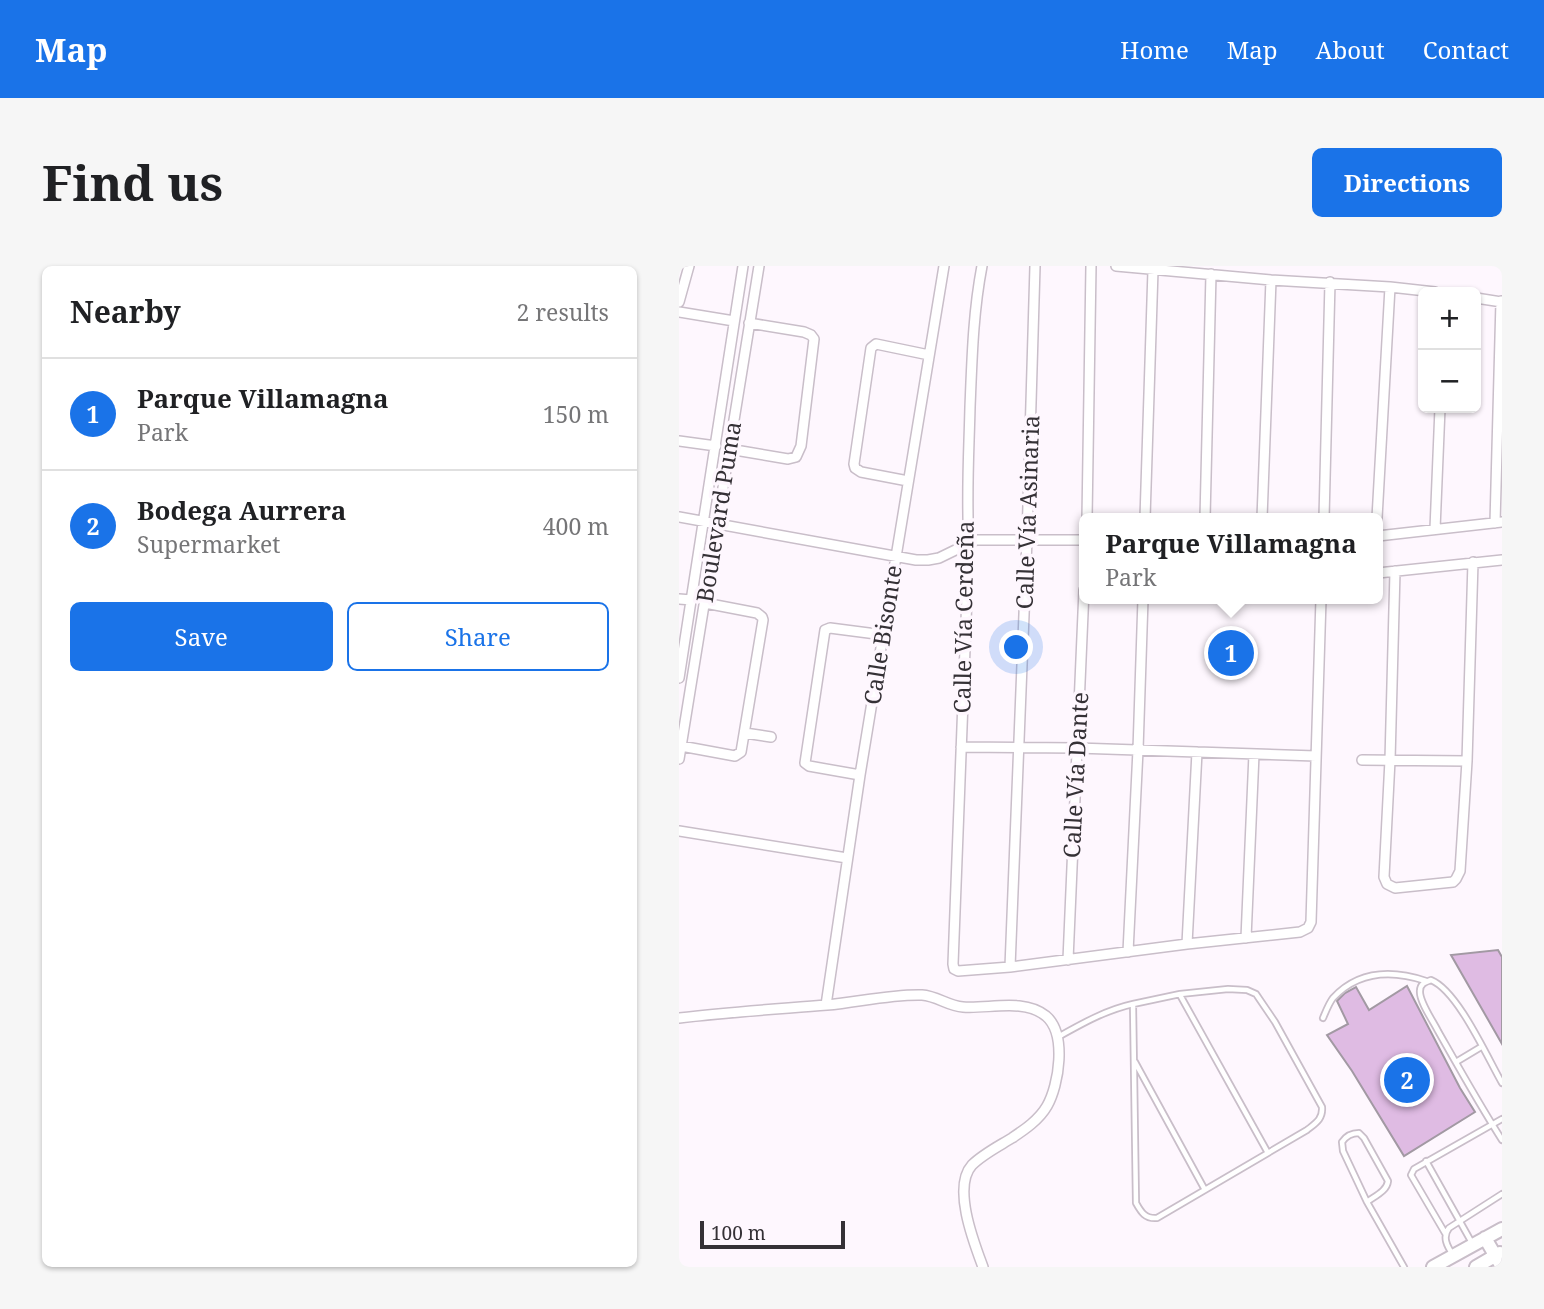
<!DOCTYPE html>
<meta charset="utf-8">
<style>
body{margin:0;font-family:"Noto Serif",serif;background:#f6f6f6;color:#202124}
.controls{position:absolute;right:21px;top:21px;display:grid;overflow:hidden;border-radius:10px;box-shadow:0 2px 5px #0004}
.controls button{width:63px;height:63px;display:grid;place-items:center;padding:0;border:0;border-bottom:2px solid #e0e0e0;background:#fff;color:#202124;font:35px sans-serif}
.scale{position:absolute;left:21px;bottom:18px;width:145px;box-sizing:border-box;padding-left:7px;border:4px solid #353136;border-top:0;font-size:19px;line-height:24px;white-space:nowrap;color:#353136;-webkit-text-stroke:5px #fef7fe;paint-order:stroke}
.you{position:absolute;left:338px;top:382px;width:24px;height:24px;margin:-18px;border:5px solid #fff;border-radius:50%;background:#1a73e8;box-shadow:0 0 0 10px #1a73e833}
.badge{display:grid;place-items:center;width:46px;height:46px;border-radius:50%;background:#1a73e8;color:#fff;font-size:23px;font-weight:700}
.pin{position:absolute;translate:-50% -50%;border:4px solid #fff;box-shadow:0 2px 7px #0006}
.popup{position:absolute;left:400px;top:247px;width:304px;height:91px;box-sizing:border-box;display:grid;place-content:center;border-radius:10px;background:#fff;filter:drop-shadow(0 2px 5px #0005);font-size:23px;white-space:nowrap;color:#757577}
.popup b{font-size:26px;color:#202124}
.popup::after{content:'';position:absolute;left:50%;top:100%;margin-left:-14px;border:14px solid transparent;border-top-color:#fff}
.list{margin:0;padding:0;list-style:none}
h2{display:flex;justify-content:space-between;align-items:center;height:91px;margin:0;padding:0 28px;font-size:30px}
h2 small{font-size:23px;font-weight:400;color:#757577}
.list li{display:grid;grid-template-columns:46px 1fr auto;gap:21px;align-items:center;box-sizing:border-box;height:112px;padding:0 28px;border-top:2px solid #e0e0e0}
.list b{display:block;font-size:26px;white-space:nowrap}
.list p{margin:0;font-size:23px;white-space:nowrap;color:#757577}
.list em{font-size:23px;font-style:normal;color:#757577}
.actions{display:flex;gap:14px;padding:21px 28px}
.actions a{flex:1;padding:16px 0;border:2px solid #1a73e8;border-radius:10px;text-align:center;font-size:24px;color:#1a73e8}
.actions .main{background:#1a73e8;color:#fff}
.map{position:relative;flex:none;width:823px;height:1001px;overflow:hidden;border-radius:10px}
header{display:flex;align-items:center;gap:42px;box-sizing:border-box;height:98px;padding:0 35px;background:#1a73e8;color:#fff}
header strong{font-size:33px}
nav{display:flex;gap:38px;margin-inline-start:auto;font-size:24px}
.intro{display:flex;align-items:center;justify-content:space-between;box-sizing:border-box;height:168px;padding:0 42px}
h1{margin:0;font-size:49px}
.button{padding:18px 32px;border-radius:10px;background:#1a73e8;color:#fff;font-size:24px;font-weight:700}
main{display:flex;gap:42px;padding:0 42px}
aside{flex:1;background:#fff;border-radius:10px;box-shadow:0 2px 5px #0004}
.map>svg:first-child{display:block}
</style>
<header>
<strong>Map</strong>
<nav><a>Home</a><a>Map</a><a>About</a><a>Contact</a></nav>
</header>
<div class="intro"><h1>Find us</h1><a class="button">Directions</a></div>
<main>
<aside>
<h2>Nearby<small>2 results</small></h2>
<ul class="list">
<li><span class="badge">1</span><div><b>Parque Villamagna</b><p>Park</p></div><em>150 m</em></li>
<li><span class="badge">2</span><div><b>Bodega Aurrera</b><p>Supermarket</p></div><em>400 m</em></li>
</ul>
<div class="actions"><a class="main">Save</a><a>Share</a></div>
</aside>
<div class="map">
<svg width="823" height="1001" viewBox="0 0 823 1001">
<rect width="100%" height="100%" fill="#fef7fe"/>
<!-- building -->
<path fill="#dfbbe3" stroke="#a299a3" stroke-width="2" d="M 819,684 L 823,691 L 823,778 L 772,689 Z
M 728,720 L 781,822 L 796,846 L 725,890 L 673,805 L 648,769 L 669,758 L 658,735 L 666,727 L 677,721 L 690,744 Z"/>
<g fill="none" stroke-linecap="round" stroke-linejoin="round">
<!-- lane casing -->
<g stroke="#c9bec9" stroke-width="8">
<path id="lane" d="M 501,729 L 589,887
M 644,752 C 647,745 650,737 654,732 C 680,704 714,704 747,715
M 379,771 C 404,757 427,744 454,738 L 501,728 L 549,723 L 568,724 L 577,728 L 596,756 L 643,841 C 644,853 637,857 628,864 L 478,952 C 466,953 462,946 457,937 L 454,738
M 456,796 L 526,924
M 777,796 L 802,781
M 823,817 C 808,791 779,725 752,714 C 746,716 741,718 741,725 C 740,735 754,755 759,765 C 780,802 800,838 823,874
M 747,895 L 793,977
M 688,936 C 696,930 708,925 709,915 L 685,872 L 680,867 C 672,867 667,870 663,876 L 664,885 L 688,936 L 725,1001
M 766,967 L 732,909 L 735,903 L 823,853
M 774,989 C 768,980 763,971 770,962 L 823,928"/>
</g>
<!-- street casing -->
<g stroke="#c9bec9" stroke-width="12">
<path id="street" d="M 303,0 C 294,47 293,93 291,141 C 290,186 287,231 290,277 L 274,698 L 275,703 L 279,705 L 331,701 L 508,678 L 621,666 L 629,662 L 632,656 L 642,333
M 437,0 L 592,14 L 711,21 L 756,26
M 797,32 L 823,36
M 0,36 L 10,0
M 0,46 L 55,55
M 0,175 L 37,180
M 50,183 L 109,193 L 117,191 L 122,180 L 135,73 L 132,69 L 125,66 L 70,57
M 229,215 L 182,206 L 176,202 L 175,198 L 192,82 L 197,78 L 250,89
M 0,251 L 237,294 L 249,294 L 260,292 L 297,274 L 405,274
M 408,252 L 412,0
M 466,252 L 474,4
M 526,252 L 532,8
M 583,252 L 592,14
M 645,252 L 651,16
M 698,252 L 711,21
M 816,257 L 822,35
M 756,263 L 761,142
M 699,270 L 823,256
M 716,305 L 711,494 L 705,611 L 708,618 L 716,622 L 774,616 L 777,613 L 781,605 L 788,495 L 794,296
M 699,307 L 823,294
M 0,333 L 13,334
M 0,412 L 64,0
M 66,467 L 92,471
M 2,480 L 56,490 L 62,486 L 84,354 L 83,351 L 78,347 L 26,337
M 282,481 L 398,482 L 637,490
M 0,493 L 80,0
M 683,494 L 788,495
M 181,509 L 130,500 L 126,497 L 146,364 L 151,362 L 205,369
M 0,565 L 168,592
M 567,672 L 575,488
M 508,678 L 518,486
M 449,686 L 459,484 L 464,333
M 389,694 L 405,324
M 331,701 L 348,273 L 356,0
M 147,739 L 181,509 L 265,0
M 0,752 C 49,746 99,743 148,739 C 180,736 212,728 243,729 C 258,730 269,740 284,741 C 310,743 345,732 367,750 C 388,768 380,819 368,840 C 360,854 345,864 333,872 C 320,880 304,888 293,899 C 273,921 295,977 304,1001"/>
</g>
<!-- secondary casing -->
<g stroke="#c9bec9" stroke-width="16">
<path id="secondary" d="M 806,972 L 823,1001
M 754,1001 L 823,963
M 797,1001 L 821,987"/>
</g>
<!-- lane -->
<use href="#lane" stroke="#fff" stroke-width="4.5"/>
<!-- street -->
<use href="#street" stroke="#fff" stroke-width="9"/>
<!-- secondary -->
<use href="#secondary" stroke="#fff" stroke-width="12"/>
</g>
<g text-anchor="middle" stroke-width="7" stroke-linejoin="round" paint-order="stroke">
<!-- street labels -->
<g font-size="23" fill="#353136" stroke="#fef7fe">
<text transform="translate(40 246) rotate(-81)" y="8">Boulevard Puma</text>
<text transform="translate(349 246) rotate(-88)" y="8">Calle Vía Asinaria</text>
<text transform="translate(285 351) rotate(-89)" y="8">Calle Vía Cerdeña</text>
<text transform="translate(204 369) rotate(-81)" y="8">Calle Bisonte</text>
<text transform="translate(397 509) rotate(-87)" y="8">Calle Vía Dante</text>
</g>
</g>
</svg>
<div class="controls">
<button>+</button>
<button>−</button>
</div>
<div class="scale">100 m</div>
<div class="you"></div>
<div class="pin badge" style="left:552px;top:387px">1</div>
<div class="popup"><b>Parque Villamagna</b>Park</div>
<div class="pin badge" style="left:728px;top:814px">2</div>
</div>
</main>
